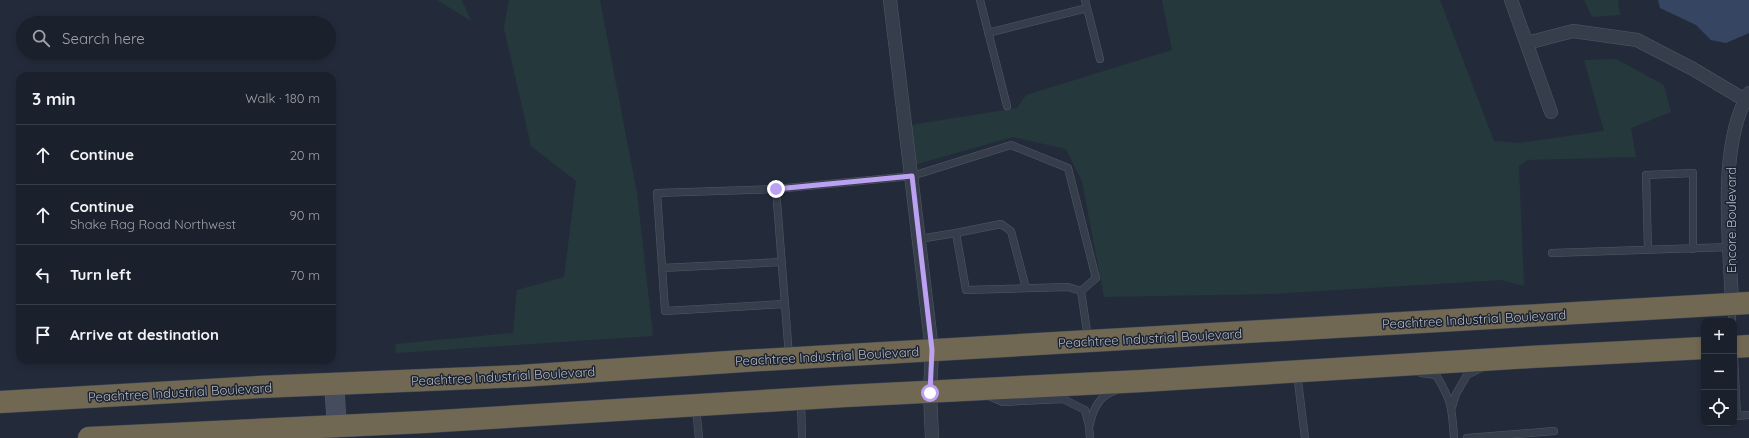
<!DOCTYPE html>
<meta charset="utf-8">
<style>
body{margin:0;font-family:Quicksand,sans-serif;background:#232834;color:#f1f3f6}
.controls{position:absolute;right:12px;bottom:12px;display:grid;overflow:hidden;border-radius:8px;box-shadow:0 2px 6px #0003}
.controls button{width:36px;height:36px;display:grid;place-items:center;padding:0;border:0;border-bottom:1px solid #383e48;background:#1a202c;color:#f1f3f6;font:20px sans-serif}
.stop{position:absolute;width:12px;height:12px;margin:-9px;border:3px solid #bca0f2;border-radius:50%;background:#fff}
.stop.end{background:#bca0f2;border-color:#fff;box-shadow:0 1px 4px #0008}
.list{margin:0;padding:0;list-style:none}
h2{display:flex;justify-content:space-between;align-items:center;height:52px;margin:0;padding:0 16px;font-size:17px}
h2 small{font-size:13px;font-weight:400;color:#9fa3a9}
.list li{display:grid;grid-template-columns:26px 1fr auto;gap:12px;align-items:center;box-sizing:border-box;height:60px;padding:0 16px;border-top:1px solid #383e48}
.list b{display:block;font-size:15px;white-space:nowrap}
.list p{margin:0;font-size:13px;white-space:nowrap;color:#9fa3a9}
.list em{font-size:13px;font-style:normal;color:#9fa3a9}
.icon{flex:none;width:22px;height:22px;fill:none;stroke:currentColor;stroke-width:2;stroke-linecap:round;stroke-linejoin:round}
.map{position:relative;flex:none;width:1749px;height:438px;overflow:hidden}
.search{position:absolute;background:#1a202c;box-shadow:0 2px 6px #0003;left:16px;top:16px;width:320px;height:44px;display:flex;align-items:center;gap:10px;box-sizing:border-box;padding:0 14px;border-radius:22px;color:#9fa3a9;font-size:15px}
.panel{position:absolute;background:#1a202c;box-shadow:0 2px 6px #0003;left:16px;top:72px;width:320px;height:292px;border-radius:12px}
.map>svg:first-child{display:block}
</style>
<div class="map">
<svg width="1749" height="438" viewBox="0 0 1749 438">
<rect width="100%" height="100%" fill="#232b3b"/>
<!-- green -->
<path fill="#25383c" d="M 437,0 L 462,0 L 471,21 Z
M 509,0 L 600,0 L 637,193 L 653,336 L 396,353 L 395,344 L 513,333 L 517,290 L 564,277 L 576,181 L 531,146 L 504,28 Z
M 1162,0 L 1440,0 L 1494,141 L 1519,143 L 1604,131 L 1584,60 L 1616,59 L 1664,85 L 1671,112 L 1631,128 L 1636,157 L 1527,160 L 1519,166 L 1524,286 L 1501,280 L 1272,294 L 1104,297 L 1082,181 L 1066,149 L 1013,137 L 903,168 L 898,127 L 1017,108 L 1026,95 L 1172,50 Z
M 1584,0 L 1618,0 L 1620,15 L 1592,17 Z"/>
<!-- water -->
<path fill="#364662" d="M 1658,0 L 1749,0 L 1749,33 L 1726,43 L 1711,40 L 1696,25 L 1660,8 Z"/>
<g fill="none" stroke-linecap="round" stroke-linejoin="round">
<!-- lane casing -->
<g stroke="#525866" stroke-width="8">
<path id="lane" d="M 980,0 L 1007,106
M 1085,0 L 1100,59
M 988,33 L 1087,8
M 776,189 L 657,193 L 665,311 L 785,304
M 956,233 L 1001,224 L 1011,231 L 1026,288
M 919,239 L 956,233 L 966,290 L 1068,287 L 1081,291
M 1648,250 L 1646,175 L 1693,173 L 1693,249
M 1552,253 L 1730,247
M 662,268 L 782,262
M 1732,305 L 1732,321
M 789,356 L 776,189 L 912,176 L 1011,145 L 1068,168 L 1096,278 L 1081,291 L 1088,338
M 1734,357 L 1737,416 L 1749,415
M 1297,373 L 1305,438
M 1421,373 L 1436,375 C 1452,401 1452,408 1454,438
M 989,396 L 1003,402 L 1063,399 L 1085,410 L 1089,426 L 1090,438
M 801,401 L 802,438
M 1452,407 L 1456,394 L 1467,375 L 1481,368
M 696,408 L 699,438
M 1090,424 C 1093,409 1099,396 1114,391
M 1467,438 L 1554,431"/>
</g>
<!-- street casing -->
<g stroke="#525866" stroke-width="14">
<path id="street" d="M 890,0 L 932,350 L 930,393 L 932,438
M 1511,0 L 1551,112
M 1527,43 L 1573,31 L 1637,40 L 1693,69 L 1745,100
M 1732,304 C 1730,243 1717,146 1749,93"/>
</g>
<!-- secondary casing -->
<g stroke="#525866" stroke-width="20">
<path id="secondary" d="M 334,384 L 337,426"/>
</g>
<!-- highway casing -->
<g stroke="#424856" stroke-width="23">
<path id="highway" d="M 1734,347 L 1749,346
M 0,402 L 259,387 L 520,376 L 744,361 L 1749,303
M 89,438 L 424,422 L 845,396 L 1142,381 L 1530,357 L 1704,348"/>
</g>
<!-- lane -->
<use href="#lane" stroke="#363e4b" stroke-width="7"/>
<!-- street -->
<use href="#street" stroke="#363e4b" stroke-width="13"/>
<!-- secondary -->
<use href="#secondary" stroke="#454c5e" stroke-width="19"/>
<!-- highway -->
<use href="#highway" stroke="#716854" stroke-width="22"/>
</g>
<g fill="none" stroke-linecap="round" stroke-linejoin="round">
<!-- route -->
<path stroke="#bca0f2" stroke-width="5" d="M 776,189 L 912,176 L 932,350 L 930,393"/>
</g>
<g text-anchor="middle" stroke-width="3" stroke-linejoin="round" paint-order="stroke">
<!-- street labels -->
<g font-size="13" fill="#b2b8c7" stroke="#1c2330">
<text transform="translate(1731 220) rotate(-90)" y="5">Encore Boulevard</text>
<text transform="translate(1474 319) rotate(-3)" y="5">Peachtree Industrial Boulevard</text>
<text transform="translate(1150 338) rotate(-3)" y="5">Peachtree Industrial Boulevard</text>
<text transform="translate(827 356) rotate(-3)" y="5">Peachtree Industrial Boulevard</text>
<text transform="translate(503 376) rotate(-3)" y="5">Peachtree Industrial Boulevard</text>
<text transform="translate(180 392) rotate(-3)" y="5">Peachtree Industrial Boulevard</text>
</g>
</g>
</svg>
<div class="controls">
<button>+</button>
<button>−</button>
<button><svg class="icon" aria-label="locate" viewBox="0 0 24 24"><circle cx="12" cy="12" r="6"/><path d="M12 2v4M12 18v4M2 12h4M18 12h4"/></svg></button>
</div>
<div class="stop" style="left:930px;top:393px"></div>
<div class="stop end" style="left:776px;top:189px"></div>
<div class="search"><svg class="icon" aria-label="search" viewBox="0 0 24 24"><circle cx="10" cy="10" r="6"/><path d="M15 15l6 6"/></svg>Search here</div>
<section class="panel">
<h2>3 min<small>Walk · 180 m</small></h2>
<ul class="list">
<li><svg class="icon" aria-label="ahead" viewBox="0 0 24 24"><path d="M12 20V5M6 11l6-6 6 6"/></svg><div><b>Continue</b></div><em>20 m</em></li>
<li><svg class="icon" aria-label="ahead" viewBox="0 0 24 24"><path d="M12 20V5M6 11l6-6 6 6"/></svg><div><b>Continue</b><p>Shake Rag Road Northwest</p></div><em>90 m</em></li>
<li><svg class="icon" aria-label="left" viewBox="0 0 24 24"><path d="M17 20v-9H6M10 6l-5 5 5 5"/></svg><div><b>Turn left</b></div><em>70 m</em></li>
<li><svg class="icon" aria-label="arrive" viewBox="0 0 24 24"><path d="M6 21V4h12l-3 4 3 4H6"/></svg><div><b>Arrive at destination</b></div></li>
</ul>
</section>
</div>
